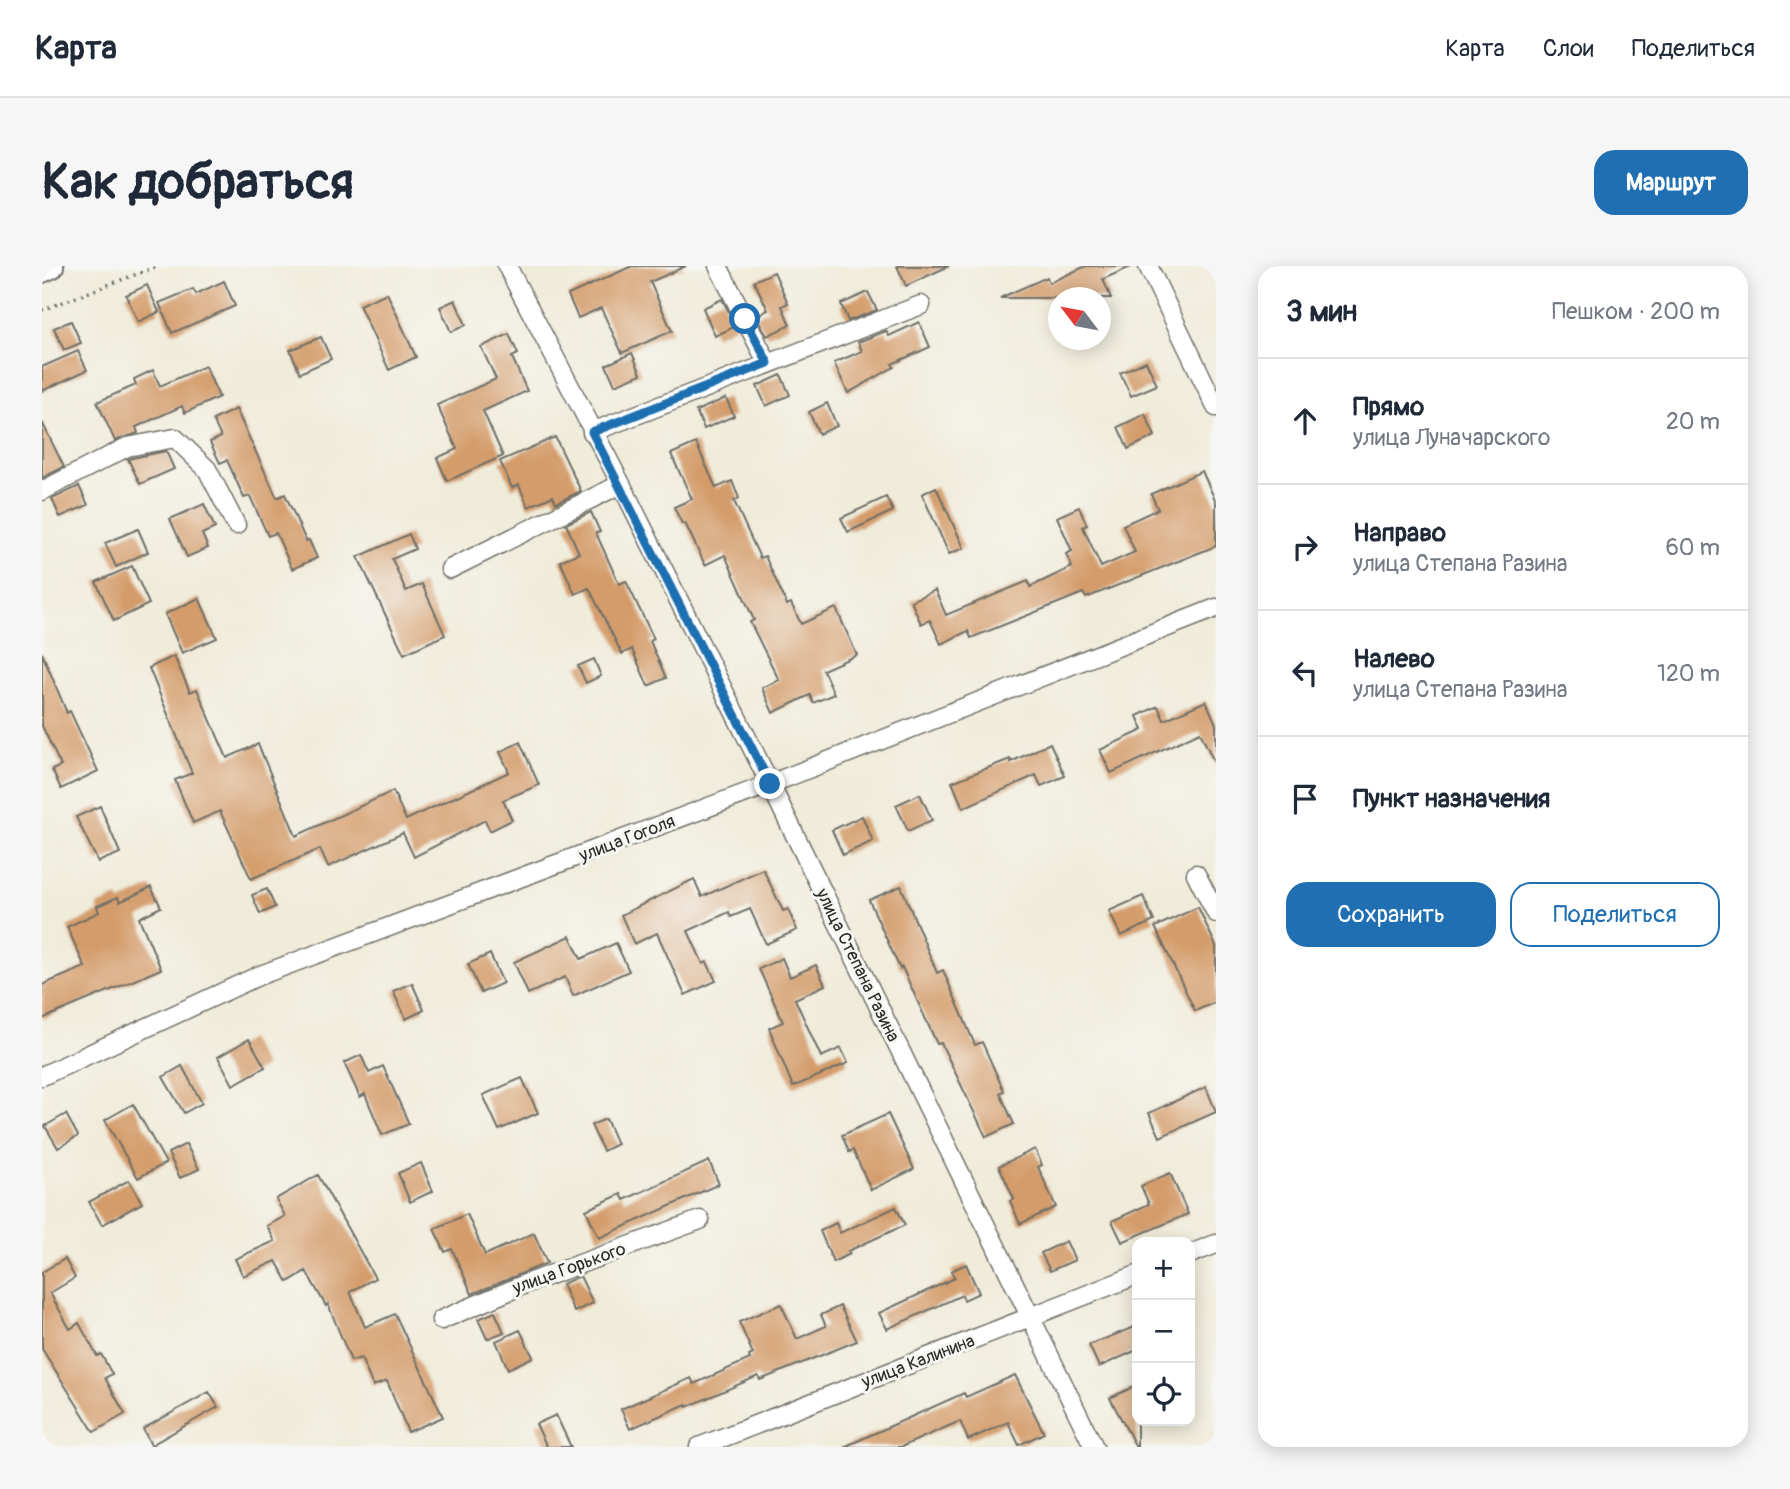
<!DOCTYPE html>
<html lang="ru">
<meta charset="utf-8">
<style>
body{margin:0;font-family:Pangolin,sans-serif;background:#f6f6f7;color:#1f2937}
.controls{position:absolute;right:21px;bottom:21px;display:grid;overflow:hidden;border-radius:14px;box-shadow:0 4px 18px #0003}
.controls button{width:63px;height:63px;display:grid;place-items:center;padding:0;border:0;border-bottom:2px solid #e0e1e3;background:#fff;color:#1f2937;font:35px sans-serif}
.compass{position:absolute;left:1006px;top:21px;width:63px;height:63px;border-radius:50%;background:#fff;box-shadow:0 4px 18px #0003;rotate:302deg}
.stop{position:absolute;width:21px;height:21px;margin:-16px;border:5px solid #1f6fb2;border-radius:50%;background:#fff}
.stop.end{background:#1f6fb2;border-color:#fff;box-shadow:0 2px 7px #0008}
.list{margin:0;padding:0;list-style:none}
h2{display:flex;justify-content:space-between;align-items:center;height:91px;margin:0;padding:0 28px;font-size:30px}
h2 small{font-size:23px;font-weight:400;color:#747a83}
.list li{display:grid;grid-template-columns:46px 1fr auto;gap:21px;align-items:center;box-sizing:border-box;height:126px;padding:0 28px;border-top:2px solid #e0e1e3}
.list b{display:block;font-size:26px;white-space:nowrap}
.list p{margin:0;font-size:23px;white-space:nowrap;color:#747a83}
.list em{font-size:23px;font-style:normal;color:#747a83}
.actions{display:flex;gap:14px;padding:21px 28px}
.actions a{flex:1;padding:16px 0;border:2px solid #1f6fb2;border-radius:21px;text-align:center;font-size:24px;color:#1f6fb2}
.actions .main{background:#1f6fb2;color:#fff}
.icon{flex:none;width:38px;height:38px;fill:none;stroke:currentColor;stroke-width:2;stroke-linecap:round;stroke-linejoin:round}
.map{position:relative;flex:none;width:1174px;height:1181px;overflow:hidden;border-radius:21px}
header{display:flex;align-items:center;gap:42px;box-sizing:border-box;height:98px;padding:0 35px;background:#fff;border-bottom:2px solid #e0e1e3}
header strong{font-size:33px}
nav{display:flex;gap:38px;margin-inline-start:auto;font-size:24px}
.intro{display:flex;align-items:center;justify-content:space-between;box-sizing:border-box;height:168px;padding:0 42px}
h1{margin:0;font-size:49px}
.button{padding:18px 32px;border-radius:21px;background:#1f6fb2;color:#fff;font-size:24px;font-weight:700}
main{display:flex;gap:42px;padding:0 42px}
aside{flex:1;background:#fff;border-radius:21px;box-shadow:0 4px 18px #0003}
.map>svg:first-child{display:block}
</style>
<header>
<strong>Карта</strong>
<nav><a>Карта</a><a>Слои</a><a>Поделиться</a></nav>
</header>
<div class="intro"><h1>Как добраться</h1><a class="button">Маршрут</a></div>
<main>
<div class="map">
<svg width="1174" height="1181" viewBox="0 0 1174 1181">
<rect width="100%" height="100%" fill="#f6f6f2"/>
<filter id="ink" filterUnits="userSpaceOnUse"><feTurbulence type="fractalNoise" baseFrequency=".0143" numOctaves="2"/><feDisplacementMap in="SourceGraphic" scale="14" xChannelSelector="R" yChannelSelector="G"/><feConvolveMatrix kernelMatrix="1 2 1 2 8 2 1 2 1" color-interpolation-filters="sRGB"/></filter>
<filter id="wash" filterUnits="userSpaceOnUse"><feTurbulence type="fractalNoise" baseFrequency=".00686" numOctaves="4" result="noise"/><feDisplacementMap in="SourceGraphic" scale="28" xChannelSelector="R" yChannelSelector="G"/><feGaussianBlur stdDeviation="1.57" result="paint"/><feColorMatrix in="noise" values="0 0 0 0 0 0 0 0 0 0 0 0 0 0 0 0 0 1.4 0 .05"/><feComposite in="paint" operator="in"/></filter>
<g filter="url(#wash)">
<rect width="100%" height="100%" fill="#f0ecda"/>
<g id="blocks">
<!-- building -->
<path fill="#d49c6b" d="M 590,0 L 644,0 L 608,16 L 630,65 L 580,87 L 559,42 L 536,52 L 526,29 Z
M 855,0 L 907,0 L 864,20 Z
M 1044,0 L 1091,0 L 1061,13 L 1069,32 L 958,32 L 1005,11 L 1007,17 Z
M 732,6 L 746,37 L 740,40 L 748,59 L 725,70 L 714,50 L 726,44 L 712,15 Z
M 182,15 L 193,40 L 130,67 L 117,37 L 151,23 L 154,28 Z
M 105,19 L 117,46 L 96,56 L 84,29 Z
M 826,26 L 835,44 L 806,55 L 799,38 Z
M 345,27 L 374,91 L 347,104 L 317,39 Z
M 680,33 L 694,60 L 673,70 L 661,42 Z
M 413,34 L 424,59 L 409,66 L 398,41 Z
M 29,55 L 39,77 L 22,84 L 12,62 Z
M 877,56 L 888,81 L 850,98 L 852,101 L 806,127 L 792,97 L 820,85 L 816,76 L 844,65 L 847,70 Z
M 467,68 L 476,88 L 470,91 L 485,125 L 441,145 L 461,190 L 405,215 L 395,192 L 415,183 L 395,139 L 454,113 L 439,81 Z
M 279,71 L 289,93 L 258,107 L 248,84 Z
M 36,85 L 45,104 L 0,125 L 0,101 Z
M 590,87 L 599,108 L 573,119 L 564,99 Z
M 1104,95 L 1115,119 L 1089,130 L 1078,107 Z
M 163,100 L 177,131 L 143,147 L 140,140 L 94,161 L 96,167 L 73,175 L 55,136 L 94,119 L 92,113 L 111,104 L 118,120 Z
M 739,109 L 748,129 L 724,140 L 715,120 Z
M 684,132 L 692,150 L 662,163 L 654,145 Z
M 785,137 L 795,160 L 777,168 L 767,146 Z
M 194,143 L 235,232 L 243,228 L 264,275 L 267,274 L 275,292 L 250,303 L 234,267 L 226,270 L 208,230 L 202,232 L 185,194 L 178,197 L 168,176 L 179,171 L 171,154 Z
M 1103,148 L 1113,170 L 1086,183 L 1076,161 Z
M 0,156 L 22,201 L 0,212 Z
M 513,171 L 539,225 L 514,237 L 511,230 L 486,241 L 477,219 L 470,222 L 458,195 Z
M 654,177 L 674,222 L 690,215 L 697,232 L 692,235 L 718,292 L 723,290 L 745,339 L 749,337 L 759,358 L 794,342 L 815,389 L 781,404 L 792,428 L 771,437 L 768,429 L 731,447 L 720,422 L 737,414 L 708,356 L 712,354 L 683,289 L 663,299 L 643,257 L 640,258 L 632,241 L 650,233 L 629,188 Z
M 124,185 L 132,203 L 98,218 L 86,193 Z
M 1160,205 L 1174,236 L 1174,280 L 1044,332 L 1041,327 L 929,372 L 926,365 L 899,378 L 888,354 L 879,358 L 869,335 L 893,324 L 904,349 L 986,315 L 988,321 L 1030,301 L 1024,288 L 1030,285 L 1015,251 L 1037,241 L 1045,259 L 1041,261 L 1059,301 L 1093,286 L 1081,259 L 1116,243 L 1109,228 Z
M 37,220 L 46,239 L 18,251 L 10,233 Z
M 894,221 L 922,282 L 907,288 L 880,228 Z
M 844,231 L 851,245 L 806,266 L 799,252 Z
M 162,238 L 173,262 L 160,268 L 166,282 L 145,291 L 128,253 Z
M 549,246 L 558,266 L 554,267 L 577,318 L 584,315 L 612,373 L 608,375 L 624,412 L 606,420 L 590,383 L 580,388 L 547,322 L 533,328 L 518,295 L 537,287 L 524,258 Z
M 96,263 L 106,286 L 74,301 L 63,277 Z
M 367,268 L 373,283 L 350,293 L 364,325 L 380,318 L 403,369 L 362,388 L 316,291 Z
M 90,300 L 107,338 L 72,355 L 54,316 Z
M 157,332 L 175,372 L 140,387 L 123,348 Z
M 0,387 L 25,447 L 28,445 L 56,505 L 19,523 L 10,504 L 19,500 L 0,460 Z
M 132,390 L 148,426 L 155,423 L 185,492 L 216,478 L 254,570 L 351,525 L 364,554 L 467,506 L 458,486 L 478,476 L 497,519 L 461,534 L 470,554 L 448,565 L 443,554 L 372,591 L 361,567 L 286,601 L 278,583 L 209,613 L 178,545 L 151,557 L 133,514 L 150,507 L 107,402 Z
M 552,393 L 559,410 L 544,417 L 536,400 Z
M 1164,435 L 1174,458 L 1174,500 L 1158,466 L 1069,507 L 1058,484 L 1101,464 L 1095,450 L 1116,440 L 1122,454 Z
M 1008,477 L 1023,510 L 999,520 L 994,509 L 921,542 L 910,516 L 968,493 L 969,496 Z
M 878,528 L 890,554 L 866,565 L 854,539 Z
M 58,540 L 78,587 L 56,596 L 34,551 Z
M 820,550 L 831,575 L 801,589 L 790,564 Z
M 721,603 L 741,645 L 746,643 L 755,664 L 724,678 L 708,643 L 689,651 L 687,646 L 646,665 L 661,698 L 665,696 L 674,715 L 643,729 L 615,667 L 592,678 L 579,649 L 652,613 L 660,631 Z
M 859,620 L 895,707 L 901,704 L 933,779 L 940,776 L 962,825 L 958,827 L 972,858 L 944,871 L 899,777 L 895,778 L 860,701 L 858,703 L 827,634 Z
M 109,621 L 119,641 L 97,652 L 119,703 L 0,753 L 0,719 L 43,701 L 25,661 L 57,646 L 55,640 L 76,631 L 78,636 Z
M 225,623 L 233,641 L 218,648 L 210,629 Z
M 1101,630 L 1112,655 L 1079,670 L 1067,645 Z
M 1156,641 L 1174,680 L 1174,736 L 1153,745 L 1113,661 Z
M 528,670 L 539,693 L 574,677 L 587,705 L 531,730 L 523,711 L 486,728 L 472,696 Z
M 448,688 L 461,717 L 439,727 L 426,698 Z
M 740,692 L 748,711 L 774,699 L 783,719 L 753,733 L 779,791 L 799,782 L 806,797 L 751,821 L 727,762 L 741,756 L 717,703 Z
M 370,717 L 382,744 L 364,753 L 351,725 Z
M 207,773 L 223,801 L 191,819 L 176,791 Z
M 319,789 L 327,807 L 341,800 L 367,858 L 340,869 L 323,828 L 318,831 L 302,797 Z
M 140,800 L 160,837 L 142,847 L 121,811 Z
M 480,812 L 496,847 L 457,864 L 441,829 Z
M 1164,821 L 1174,846 L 1118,871 L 1107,847 Z
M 91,838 L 124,897 L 96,912 L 63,854 Z
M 24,848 L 36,870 L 16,882 L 3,860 Z
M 846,848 L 872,903 L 829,924 L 811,884 L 807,886 L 800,869 Z
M 564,853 L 575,878 L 561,885 L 549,859 Z
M 144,878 L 157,903 L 138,912 L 126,887 Z
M 993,883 L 1000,899 L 996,901 L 1014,941 L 978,958 L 968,935 L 972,933 L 957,900 Z
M 667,895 L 677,918 L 557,972 L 544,944 L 579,928 L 582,934 Z
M 379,897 L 391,925 L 368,936 L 356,907 Z
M 1128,907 L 1146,948 L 1080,976 L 1070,955 L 1107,938 L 1099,920 Z
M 276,909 L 333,1012 L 308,1026 L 323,1061 L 353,1048 L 401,1151 L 366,1166 L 345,1115 L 331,1120 L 319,1092 L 309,1095 L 286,1038 L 284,1040 L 264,1005 L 246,1016 L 234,995 L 201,1010 L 193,993 L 233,975 L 225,960 L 243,950 L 234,933 Z
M 87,914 L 100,937 L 60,959 L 47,936 Z
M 854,941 L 863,959 L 806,985 L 808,988 L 791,996 L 778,965 L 794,957 L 798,967 Z
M 425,948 L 443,989 L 492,967 L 505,997 L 430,1028 L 410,983 L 403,986 L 392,963 Z
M 1024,975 L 1033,994 L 1008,1005 L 999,987 Z
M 23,993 L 33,1012 L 8,1027 L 28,1063 L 37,1057 L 55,1090 L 59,1088 L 70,1108 L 63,1112 L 83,1148 L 52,1166 L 0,1083 L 0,1006 Z
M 924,998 L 937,1027 L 922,1034 L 920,1029 L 845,1063 L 837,1047 L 913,1012 L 909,1005 Z
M 538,1010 L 551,1037 L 532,1046 L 520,1018 Z
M 739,1038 L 755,1073 L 784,1060 L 779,1049 L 798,1040 L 815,1075 L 718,1114 L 716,1110 L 645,1141 L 644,1138 L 588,1163 L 579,1143 L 649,1112 L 652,1118 L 708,1093 L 707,1090 L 711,1088 L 697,1056 Z
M 453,1046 L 462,1066 L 445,1073 L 436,1053 Z
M 1095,1060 L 1095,1084 L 1057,1101 L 1047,1079 Z
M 478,1064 L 491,1091 L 466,1103 L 454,1075 Z
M 973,1109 L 1002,1167 L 977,1179 L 966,1156 L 926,1174 L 918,1155 L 859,1181 L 802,1181 L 922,1127 L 924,1131 Z
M 1095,1119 L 1095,1181 L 1094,1181 L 1068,1132 Z
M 167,1126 L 176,1141 L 109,1179 L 101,1163 Z
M 514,1149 L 529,1181 L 505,1181 L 494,1158 Z"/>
</g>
</g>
<g filter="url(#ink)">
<use href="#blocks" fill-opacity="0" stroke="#706f68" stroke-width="2"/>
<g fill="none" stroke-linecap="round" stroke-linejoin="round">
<!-- street casing -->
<g stroke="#706f68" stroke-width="21">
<path id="street" d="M 465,0 L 579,218 L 728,518 L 1052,1181
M 676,0 L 726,98
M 1106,0 L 1174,141
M 550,166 L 879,39
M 0,225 L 85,181 L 133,172 L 165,203 L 194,259
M 408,303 L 579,218
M 1154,608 L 1174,647
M 0,810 L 216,710 L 728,518 L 1174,342
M 1148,988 L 1174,978
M 399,1054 L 483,1018 L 658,954
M 657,1181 L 1095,1009"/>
</g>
<!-- secondary casing -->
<g stroke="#706f68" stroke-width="28">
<path id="secondary" d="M 0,4 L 9,0"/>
</g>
<!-- path -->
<path stroke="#706f68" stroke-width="3.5" stroke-dasharray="2 5" stroke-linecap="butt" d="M 0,44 L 116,0"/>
<!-- street -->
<use href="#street" stroke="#fff" stroke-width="18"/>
<!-- secondary -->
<use href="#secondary" stroke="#fff" stroke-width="24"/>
</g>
</g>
<g fill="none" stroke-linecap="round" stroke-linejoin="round" filter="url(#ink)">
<!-- route -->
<path stroke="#1f6fb2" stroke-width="9" d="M 703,53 L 726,97 L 550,166 L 728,518"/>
</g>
<g text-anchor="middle" stroke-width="6" stroke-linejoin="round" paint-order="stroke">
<!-- street labels -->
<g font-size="18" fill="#2b2b2b" stroke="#f6f6f2">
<text transform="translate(585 572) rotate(-21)" y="6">улица Гоголя</text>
<text transform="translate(816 699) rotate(64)" y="6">улица Степана Разина</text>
<text transform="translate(527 1002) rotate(-20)" y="6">улица Горького</text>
<text transform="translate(876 1095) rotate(-21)" y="6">улица Калинина</text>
</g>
</g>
</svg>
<div class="controls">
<button>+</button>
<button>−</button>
<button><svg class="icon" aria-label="locate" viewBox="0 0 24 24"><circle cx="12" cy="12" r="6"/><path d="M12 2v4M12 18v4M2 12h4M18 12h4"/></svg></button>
</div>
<svg class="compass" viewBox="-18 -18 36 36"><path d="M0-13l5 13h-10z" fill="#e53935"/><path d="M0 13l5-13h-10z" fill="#747a83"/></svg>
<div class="stop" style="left:703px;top:53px"></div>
<div class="stop end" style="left:728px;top:518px"></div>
</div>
<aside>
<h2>3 мин<small>Пешком · 200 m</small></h2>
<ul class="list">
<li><svg class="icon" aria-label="ahead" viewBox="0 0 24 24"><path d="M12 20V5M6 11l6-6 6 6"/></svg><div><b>Прямо</b><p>улица Луначарского</p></div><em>20 m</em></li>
<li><svg class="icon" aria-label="right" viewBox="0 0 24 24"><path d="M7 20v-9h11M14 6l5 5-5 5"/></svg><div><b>Направо</b><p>улица Степана Разина</p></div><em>60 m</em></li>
<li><svg class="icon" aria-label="left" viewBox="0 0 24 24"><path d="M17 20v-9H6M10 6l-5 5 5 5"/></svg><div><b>Налево</b><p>улица Степана Разина</p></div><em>120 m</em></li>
<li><svg class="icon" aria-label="arrive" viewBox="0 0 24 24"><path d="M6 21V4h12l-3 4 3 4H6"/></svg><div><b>Пункт назначения</b></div></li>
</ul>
<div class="actions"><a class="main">Сохранить</a><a>Поделиться</a></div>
</aside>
</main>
